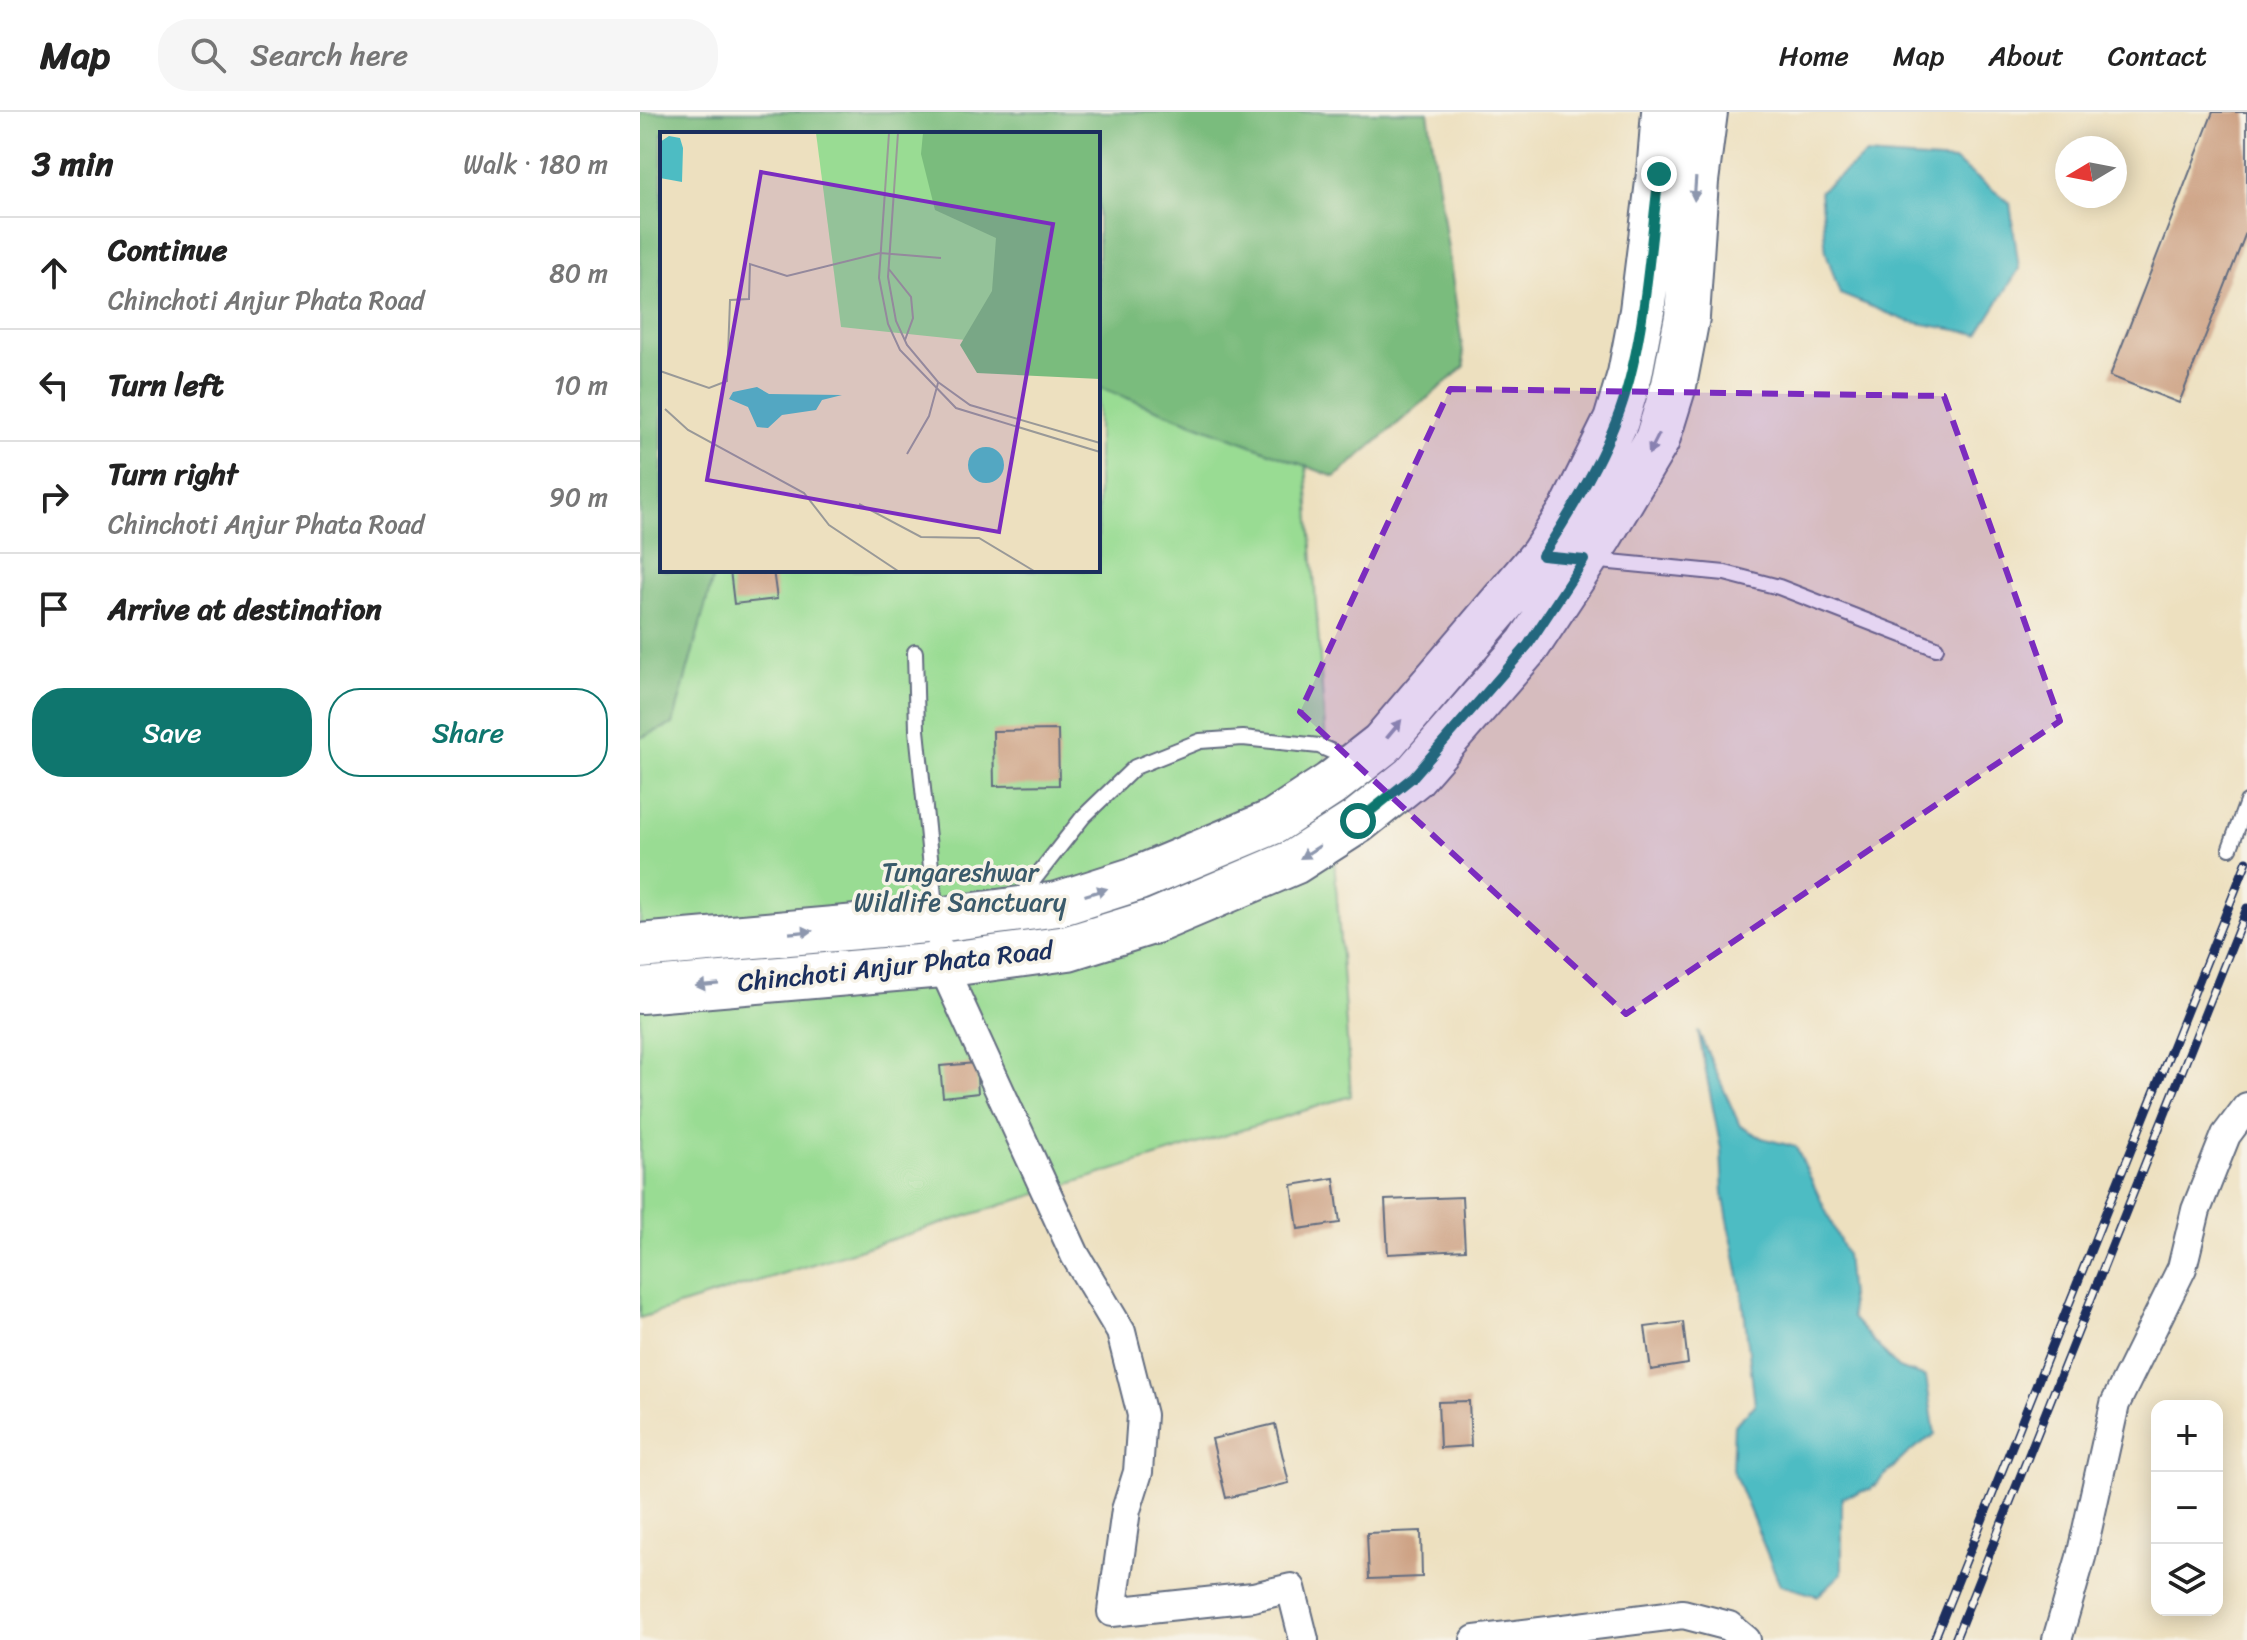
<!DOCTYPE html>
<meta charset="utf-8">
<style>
body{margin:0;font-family:Sriracha,sans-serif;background:#f6f6f6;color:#222}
.controls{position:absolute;right:24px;bottom:24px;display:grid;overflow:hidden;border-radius:16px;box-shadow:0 4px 20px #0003}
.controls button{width:72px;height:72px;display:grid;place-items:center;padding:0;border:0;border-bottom:2px solid #e0e0e0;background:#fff;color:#222;font:40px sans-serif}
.compass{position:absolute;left:1415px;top:24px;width:72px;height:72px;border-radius:50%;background:#fff;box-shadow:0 4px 20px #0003;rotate:260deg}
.stop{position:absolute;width:24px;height:24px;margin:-18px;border:6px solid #0f766e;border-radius:50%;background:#fff}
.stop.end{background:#0f766e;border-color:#fff;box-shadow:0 2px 8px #0008}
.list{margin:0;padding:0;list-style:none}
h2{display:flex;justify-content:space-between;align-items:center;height:104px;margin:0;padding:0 32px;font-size:34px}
h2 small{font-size:26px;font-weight:400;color:#767676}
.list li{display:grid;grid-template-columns:52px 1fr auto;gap:24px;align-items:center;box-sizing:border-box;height:112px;padding:0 32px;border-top:2px solid #e0e0e0}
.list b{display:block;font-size:30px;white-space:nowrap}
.list p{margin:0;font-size:26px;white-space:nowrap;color:#767676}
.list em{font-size:26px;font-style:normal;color:#767676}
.actions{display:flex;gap:16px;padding:24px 32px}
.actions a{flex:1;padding:18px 0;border:2px solid #0f766e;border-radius:32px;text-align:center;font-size:28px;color:#0f766e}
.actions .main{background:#0f766e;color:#fff}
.icon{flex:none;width:44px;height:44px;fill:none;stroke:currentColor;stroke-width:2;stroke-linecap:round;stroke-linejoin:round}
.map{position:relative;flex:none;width:1607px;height:1528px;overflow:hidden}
header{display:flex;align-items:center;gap:48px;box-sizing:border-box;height:112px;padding:0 40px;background:#fff;border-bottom:2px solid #e0e0e0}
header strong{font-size:38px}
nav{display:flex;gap:44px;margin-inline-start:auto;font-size:28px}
.search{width:560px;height:72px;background:#f6f6f6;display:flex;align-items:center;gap:20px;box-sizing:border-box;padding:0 28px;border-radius:32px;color:#767676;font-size:30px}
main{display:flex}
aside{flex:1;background:#fff}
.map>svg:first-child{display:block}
</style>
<header>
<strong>Map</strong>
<div class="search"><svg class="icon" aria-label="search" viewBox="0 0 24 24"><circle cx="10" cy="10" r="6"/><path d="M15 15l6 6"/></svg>Search here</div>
<nav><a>Home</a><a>Map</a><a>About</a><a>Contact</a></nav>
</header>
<main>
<aside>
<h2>3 min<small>Walk · 180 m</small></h2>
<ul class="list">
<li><svg class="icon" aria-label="ahead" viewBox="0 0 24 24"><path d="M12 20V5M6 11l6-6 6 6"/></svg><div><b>Continue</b><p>Chinchoti Anjur Phata Road</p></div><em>80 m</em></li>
<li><svg class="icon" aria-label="left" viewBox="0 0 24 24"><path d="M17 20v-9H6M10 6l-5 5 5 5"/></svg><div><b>Turn left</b></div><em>10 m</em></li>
<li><svg class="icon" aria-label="right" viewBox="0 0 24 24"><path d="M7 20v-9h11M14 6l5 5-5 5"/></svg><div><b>Turn right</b><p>Chinchoti Anjur Phata Road</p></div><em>90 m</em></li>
<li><svg class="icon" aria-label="arrive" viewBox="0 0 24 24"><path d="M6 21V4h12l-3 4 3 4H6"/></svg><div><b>Arrive at destination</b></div></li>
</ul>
<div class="actions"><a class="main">Save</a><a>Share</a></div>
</aside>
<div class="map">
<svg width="1607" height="1528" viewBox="0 0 1607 1528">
<rect width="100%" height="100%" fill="#f7f3e8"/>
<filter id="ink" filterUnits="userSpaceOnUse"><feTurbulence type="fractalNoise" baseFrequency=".0125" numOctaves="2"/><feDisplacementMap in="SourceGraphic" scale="16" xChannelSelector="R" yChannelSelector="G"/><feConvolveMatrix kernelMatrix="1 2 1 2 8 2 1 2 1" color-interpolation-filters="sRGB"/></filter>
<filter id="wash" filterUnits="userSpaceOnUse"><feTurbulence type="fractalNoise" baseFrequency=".006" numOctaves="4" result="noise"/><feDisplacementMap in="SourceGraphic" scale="32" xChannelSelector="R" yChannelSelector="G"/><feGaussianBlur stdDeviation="1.8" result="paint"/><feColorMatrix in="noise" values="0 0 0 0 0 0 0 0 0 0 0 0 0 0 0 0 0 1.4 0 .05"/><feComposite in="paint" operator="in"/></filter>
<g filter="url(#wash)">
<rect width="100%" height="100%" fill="#ede0bf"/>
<!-- green -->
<path fill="#99dc93" stroke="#5a8678" stroke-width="2" fill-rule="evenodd" d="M 0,0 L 641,0 L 711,984 L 0,1206 ZM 22,22 L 458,22 L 458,458 L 22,458 Z"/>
<!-- forest -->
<path fill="#7abc7d" stroke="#4a766e" stroke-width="2" d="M 0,0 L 788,0 L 825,254 L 695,365 L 458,275 L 458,22 L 22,22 L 22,458 L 75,458 L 33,612 L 0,626 Z"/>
<!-- water -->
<path fill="#4dbcc3" stroke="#347690" stroke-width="2" d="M 1226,43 L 1315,49 L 1370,91 L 1379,157 L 1338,222 L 1267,209 L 1200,182 L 1186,140 L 1180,79 Z
M 1058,919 L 1100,1014 L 1122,1026 L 1156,1035 L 1206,1142 L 1212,1206 L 1258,1256 L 1286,1265 L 1295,1322 L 1268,1341 L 1231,1377 L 1202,1385 L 1202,1461 L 1178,1484 L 1140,1473 L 1092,1356 L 1094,1313 L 1115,1293 L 1102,1180 L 1083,1082 L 1081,1037 Z"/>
<g id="blocks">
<!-- building -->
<path fill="#cda284" d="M 1573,0 L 1607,0 L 1607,118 L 1539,291 L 1470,264 Z
M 90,458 L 133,458 L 137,487 L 94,492 Z
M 418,618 L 419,673 L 354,674 L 353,619 Z
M 336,951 L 338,981 L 303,985 L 300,954 Z
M 694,1066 L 700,1111 L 658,1117 L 652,1073 Z
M 822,1085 L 825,1138 L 748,1142 L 745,1088 Z
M 1043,1210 L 1048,1252 L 1011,1258 L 1005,1215 Z
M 829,1289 L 831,1334 L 800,1336 L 798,1290 Z
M 635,1312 L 649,1371 L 586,1386 L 572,1327 Z
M 781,1419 L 782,1465 L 729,1467 L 727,1421 Z"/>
</g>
</g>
<g filter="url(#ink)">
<use href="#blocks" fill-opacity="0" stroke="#646d80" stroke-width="2"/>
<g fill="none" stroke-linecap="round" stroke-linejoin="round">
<!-- service casing -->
<g stroke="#646d80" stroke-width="18">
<path id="service" d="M 950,448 L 1085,461 L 1139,475 L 1296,536
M 275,540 L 277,618 L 296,804
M 1590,736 L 1607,690
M 378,788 L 443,705 L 495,655 L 560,629 L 603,626 L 679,634 L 712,648"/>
</g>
<!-- minor casing -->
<g stroke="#646d80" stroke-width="32">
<path id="minor" d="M 300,838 L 302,853 L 435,1143 L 481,1220 L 502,1303 L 498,1360 L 486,1398 L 472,1500 L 613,1485 L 651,1476 L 664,1528
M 835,1528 L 1043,1502 L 1089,1514 L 1106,1528
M 1417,1528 L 1441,1445 L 1475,1292 L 1542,1156 L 1556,1098 L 1586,1023 L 1607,995"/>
</g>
<!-- primary casing -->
<g stroke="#646d80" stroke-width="48">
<path id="primary" d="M 0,834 L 297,808 L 418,792 L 499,766 L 633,710 L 691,672 L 742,632 L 902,444 L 932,398 L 976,309 L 990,262 L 1002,199 L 1019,62 L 1024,0
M 0,879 L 302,853 L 428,836 L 515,809 L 654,750 L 718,709 L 773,665 L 888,533 L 960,424 L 1017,328 L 1034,273 L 1047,205 L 1056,69 L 1065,0"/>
</g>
<!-- service -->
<use href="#service" stroke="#fff" stroke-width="14"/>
<!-- minor -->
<use href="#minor" stroke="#fff" stroke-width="28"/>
<!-- primary -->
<use href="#primary" stroke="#fff" stroke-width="44"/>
<!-- rail casing -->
<g stroke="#1b2f5e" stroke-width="9">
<path id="rail" d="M 1294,1528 L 1607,749
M 1315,1528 L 1607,796"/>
</g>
<!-- rail -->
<use href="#rail" stroke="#f7f3e8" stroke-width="6" stroke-dasharray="18" stroke-linecap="butt"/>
</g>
<!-- one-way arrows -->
<defs><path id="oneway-solid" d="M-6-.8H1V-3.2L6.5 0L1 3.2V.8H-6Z" transform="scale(2)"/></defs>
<g fill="#8d97ae">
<use href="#oneway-solid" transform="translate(1055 77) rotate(94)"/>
<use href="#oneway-solid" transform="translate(1014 332) rotate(117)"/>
<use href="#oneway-solid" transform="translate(754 617) rotate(-50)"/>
<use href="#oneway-solid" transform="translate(670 740) rotate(148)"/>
<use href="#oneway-solid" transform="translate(456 780) rotate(-17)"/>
<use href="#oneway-solid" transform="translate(161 820) rotate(-5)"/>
<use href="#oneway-solid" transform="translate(67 873) rotate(175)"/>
</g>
</g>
<g fill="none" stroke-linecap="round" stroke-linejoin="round" filter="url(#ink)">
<!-- route -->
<path stroke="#0f766e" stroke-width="10" d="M 718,709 L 773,665 L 820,611 L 888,533 L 944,448 L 902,444 C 930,402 957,357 976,309 C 1005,236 1009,141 1019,62"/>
</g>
<!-- marked area -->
<path fill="#7b2cbf" fill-opacity="0.2" stroke="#7b2cbf" stroke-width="6" stroke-dasharray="16 10" stroke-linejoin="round" d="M 810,277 L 1304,284 L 1420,609 L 986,902 L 660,600 Z"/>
<g text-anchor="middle" stroke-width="7" stroke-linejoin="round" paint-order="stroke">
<!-- park labels -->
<g font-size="26" fill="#3a5a6b" stroke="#f7f3e8">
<text x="320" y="769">Tungareshwar<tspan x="320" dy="30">Wildlife Sanctuary</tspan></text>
</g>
<!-- street labels -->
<g font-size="26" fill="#1b2f5e" stroke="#f7f3e8">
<text transform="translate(255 854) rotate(-6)" y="9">Chinchoti Anjur Phata Road</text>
</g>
</g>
<!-- overview -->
<g transform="translate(20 20)">
<rect width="440" height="440" fill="#ede0bf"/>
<path d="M 156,1 L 440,1 L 440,222 L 181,195 Z" fill="#99dc93"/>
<path d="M 263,1 L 440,1 L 440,247 L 317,241 L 300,213 L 332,159 L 336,106 L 275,78 L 261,22 Z" fill="#7abc7d"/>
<path d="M 9,4 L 20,6 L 23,16 L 22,50 L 0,46 L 0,10 ZM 97,255 L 109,262 L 182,263 L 162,268 L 156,278 L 122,283 L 108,296 L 97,295 L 88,275 L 69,267 L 73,260 ZM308 333a18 18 0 1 1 36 0a18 18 0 1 1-36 0Z" fill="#4dbcc3"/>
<path fill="none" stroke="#999998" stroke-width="2" d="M 229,1 L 219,146 L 228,192 L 240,218 L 296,276 L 440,320M 238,1 L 228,145 L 236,189 L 247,213 L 278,250 L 310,273 L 440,311M 228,136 L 251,165 L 253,186 L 245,208M 0,239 L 49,256 L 67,249 L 70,168 L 89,167 L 90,132 L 127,144 L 220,121 L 281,126M 5,277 L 28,298 L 144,361 L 169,393 L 238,439M 247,322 L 269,284 L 278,251M 199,372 L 261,405 L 319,406 L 374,439"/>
<path fill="#7b2cbf" fill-opacity="0.15" stroke="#7b2cbf" stroke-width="4" d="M 101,40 L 393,92 L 339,400 L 47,348 Z"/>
<rect width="440" height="440" fill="none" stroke="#1b2f5e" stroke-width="4"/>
</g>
</svg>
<div class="controls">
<button>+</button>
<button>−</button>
<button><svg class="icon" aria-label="layers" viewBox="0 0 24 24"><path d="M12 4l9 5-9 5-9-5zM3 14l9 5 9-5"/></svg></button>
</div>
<svg class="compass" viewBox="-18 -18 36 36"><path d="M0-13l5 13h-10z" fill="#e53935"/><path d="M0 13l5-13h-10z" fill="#767676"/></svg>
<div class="stop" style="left:718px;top:709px"></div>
<div class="stop end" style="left:1019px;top:62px"></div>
</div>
</main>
